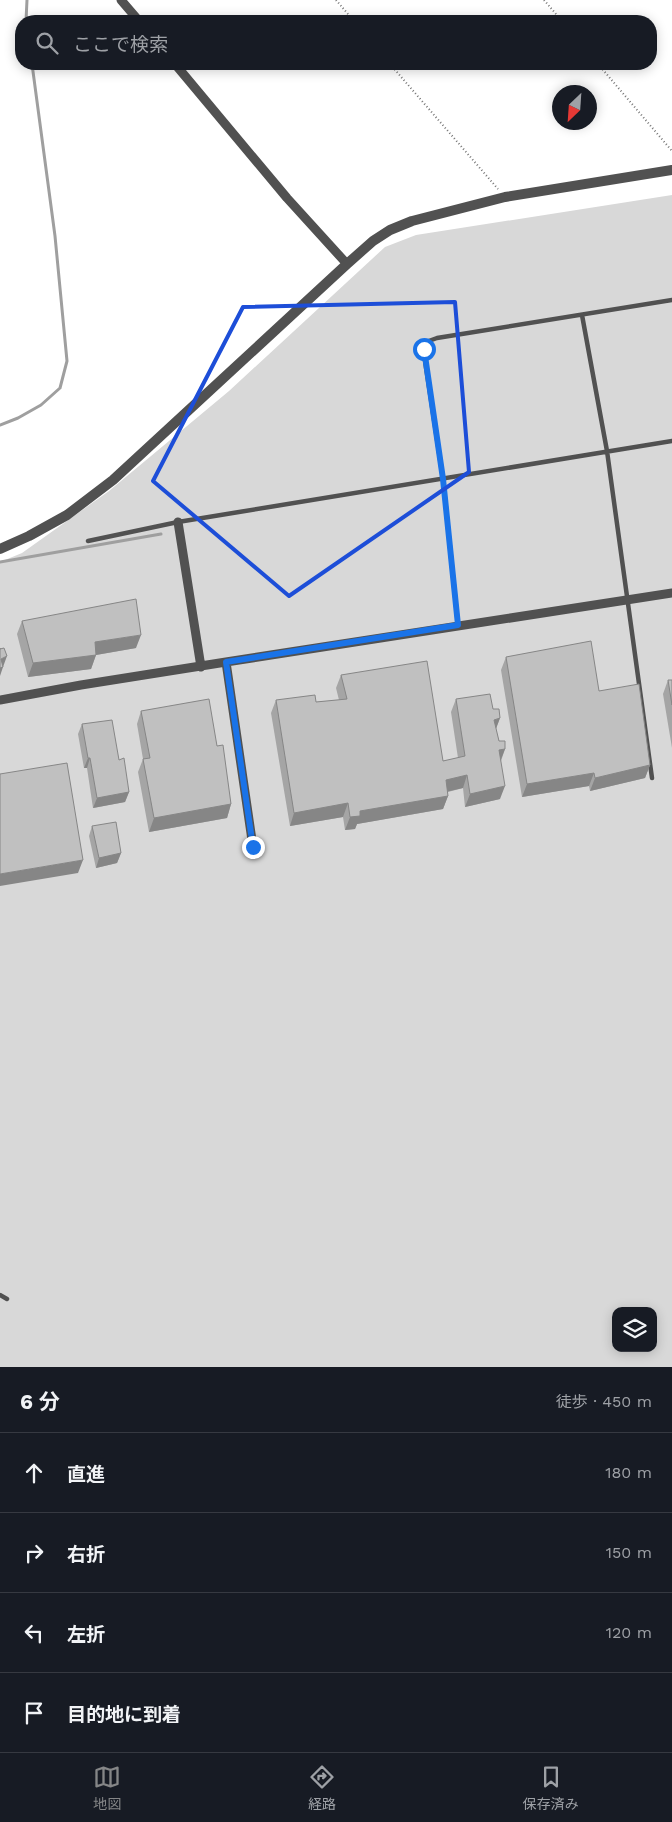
<!DOCTYPE html>
<html lang="ja">
<meta charset="utf-8">
<style>
body{margin:0;font-family:"Work Sans","Noto Sans JP",sans-serif;background:#20242c;color:#f1f3f6}
.controls{position:absolute;right:15px;bottom:15px;display:grid;overflow:hidden;border-radius:10px;box-shadow:0 2px 12px #0003}
.controls button{width:45px;height:45px;display:grid;place-items:center;padding:0;border:0;border-bottom:1px solid #363941;background:#171b24;color:#f1f3f6;font:25px sans-serif}
.compass{position:absolute;left:552px;top:85px;width:45px;height:45px;border-radius:50%;background:#171b24;box-shadow:0 2px 12px #0003;rotate:205deg}
.stop{position:absolute;width:15px;height:15px;margin:-11px;border:4px solid #1a73e8;border-radius:50%;background:#fff}
.stop.end{background:#1a73e8;border-color:#fff;box-shadow:0 1px 5px #0008}
.list{margin:0;padding:0;list-style:none}
h2{display:flex;justify-content:space-between;align-items:center;height:65px;margin:0;padding:0 20px;font-size:21px}
h2 small{font-size:16px;font-weight:400;color:#9ea1a6}
.list li{display:grid;grid-template-columns:32px 1fr auto;gap:15px;align-items:center;box-sizing:border-box;height:80px;padding:0 20px;border-top:1px solid #363941}
.list b{display:block;font-size:19px;white-space:nowrap}
.list em{font-size:16px;font-style:normal;color:#9ea1a6}
.icon{flex:none;width:28px;height:28px;fill:none;stroke:currentColor;stroke-width:2;stroke-linecap:round;stroke-linejoin:round}
.map{position:relative;flex:none;width:672px;height:1367px;overflow:hidden}
.search{position:absolute;background:#171b24;box-shadow:0 2px 12px #0003;left:15px;right:15px;top:15px;height:55px;display:flex;align-items:center;gap:12px;box-sizing:border-box;padding:0 18px;border-radius:20px;color:#9ea1a6;font-size:19px}
.sheet{height:385px;background:#171b24}
nav{display:flex;justify-content:space-around;align-items:center;box-sizing:border-box;height:70px;border-top:1px solid #363941;background:#171b24;font-size:14px;color:#9ea1a6}
nav a{display:grid;justify-items:center;gap:2px}
nav .on{color:#858687}
.map>svg:first-child{display:block}
</style>
<div class="map">
<svg width="672" height="1367" viewBox="0 0 672 1367">
<rect width="100%" height="100%" fill="#fff"/>
<!-- green -->
<path fill="#d8d8d8" fill-rule="evenodd" d="M 672,195 L 672,1367 L 0,1367 L 0,562 L 22,553 L 109,491 L 229,391 L 385,247 L 416,235 ZM 616,1311 L 653,1311 L 653,1348 L 616,1348 Z"/>
<g fill="none" stroke-linecap="round" stroke-linejoin="round">
<!-- stream -->
<path stroke="#9f9f9f" stroke-width="3" d="M 26,21 L 27,0
M 0,425 L 18,418 L 41,405 L 60,388 L 67,361 L 55,236 L 32,64
M 0,562 L 161,534"/>
<!-- path -->
<path stroke="#737373" stroke-width="2" stroke-dasharray="1 2.5" stroke-linecap="butt" d="M 336,0 L 354,21
M 544,0 L 562,21
M 390,64 L 498,189
M 598,64 L 672,151"/>
<!-- service -->
<path stroke="#515151" stroke-width="4.5" d="M 582,315 L 607,451 L 652,778
M 88,541 L 178,522 L 672,441
M 458,625 L 443,479 L 425,361 L 423,349 L 426,342 L 437,338 L 672,300
M 0,1295 L 7,1299"/>
<!-- minor -->
<path stroke="#515151" stroke-width="9" d="M 121,0 L 139,21
M 175,64 L 287,198 L 347,264
M 178,522 L 201,667
M 226,662 L 253,847
M 0,700 L 81,685 L 226,662 L 672,593"/>
<!-- tertiary -->
<path stroke="#515151" stroke-width="10" d="M 0,549 L 29,536 L 67,515 L 113,480 L 347,264 L 373,241 L 390,230 L 412,221 L 505,197 L 672,170"/>
</g>
<!-- wall -->
<path fill="#a5a5a5" d="M 22,621 L 136,648 L 96,655 L 91,669 L 28,677 L 17,634 Z
M 506,657 L 650,765 L 645,778 L 590,791 L 589,786 L 522,797 L 501,670 Z
M 341,675 L 443,761 L 458,758 L 451,712 L 456,699 L 493,709 L 500,718 L 496,729 L 499,741 L 505,749 L 501,761 L 500,799 L 465,807 L 463,788 L 448,792 L 448,796 L 443,809 L 357,824 L 355,829 L 345,830 L 343,817 L 290,826 L 271,713 L 276,700 L 316,702 L 339,700 L 336,688 Z
M 668,680 L 672,680 L 672,748 L 663,694 Z
M 141,711 L 217,746 L 231,804 L 227,818 L 149,832 L 138,772 L 143,759 L 137,724 Z
M 82,724 L 119,760 L 129,792 L 125,802 L 93,808 L 87,768 L 84,768 L 78,734 Z
M 92,826 L 121,853 L 117,863 L 96,868 L 89,836 Z"/>
<!-- shaded-wall -->
<path fill="#868686" d="M 141,635 L 136,648 L 90,656 L 95,642 Z
M 96,655 L 91,669 L 28,677 L 33,663 Z
M 7,656 L 3,667 L 0,676 L 0,661 L 1,659 Z
M 500,718 L 495,731 L 494,720 Z
M 505,749 L 500,762 L 499,750 Z
M 88,758 L 90,758 L 87,768 L 84,768 Z
M 650,765 L 645,778 L 590,791 L 595,778 Z
M 594,773 L 589,786 L 522,797 L 527,784 Z
M 467,775 L 463,788 L 441,793 L 446,780 Z
M 505,786 L 500,799 L 465,807 L 470,794 Z
M 129,792 L 125,802 L 93,808 L 97,798 Z
M 448,796 L 443,809 L 357,824 L 355,829 L 345,830 L 350,817 L 360,811 Z
M 348,803 L 343,817 L 290,826 L 294,813 Z
M 231,804 L 227,818 L 149,832 L 154,818 Z
M 121,853 L 117,863 L 96,868 L 99,858 Z
M 83,860 L 78,873 L 0,886 L 0,874 Z"/>
<!-- building -->
<path fill="#c0c0c0" stroke="#868686" d="M 136,599 L 141,635 L 95,642 L 96,655 L 33,663 L 22,621 Z
M 591,641 L 599,691 L 639,684 L 650,765 L 595,778 L 594,773 L 527,784 L 506,657 Z
M 0,648 L 0,649 L 4,648 L 7,656 L 1,659 L 3,667 L 0,668 Z
M 427,661 L 443,761 L 465,756 L 456,699 L 490,694 L 493,709 L 499,709 L 500,718 L 494,720 L 499,741 L 505,741 L 505,749 L 499,750 L 505,786 L 470,794 L 467,775 L 446,780 L 448,796 L 360,811 L 360,816 L 350,817 L 348,803 L 294,813 L 276,700 L 315,695 L 316,702 L 347,699 L 341,675 Z
M 668,680 L 672,680 L 672,705 Z
M 209,699 L 217,746 L 223,745 L 231,804 L 154,818 L 143,759 L 150,758 L 141,711 Z
M 112,720 L 119,760 L 124,758 L 129,792 L 97,798 L 90,758 L 88,758 L 82,724 Z
M 67,763 L 83,860 L 0,874 L 0,774 Z
M 116,822 L 121,853 L 99,858 L 92,826 Z"/>
<g fill="none" stroke-linecap="round" stroke-linejoin="round">
<!-- route -->
<path stroke="#1a73e8" stroke-width="6" d="M 253,847 L 226,662 L 458,625 L 443,479 L 424,349"/>
</g>
<!-- marked area -->
<path fill="none" stroke="#1d4ed8" stroke-width="4" stroke-linejoin="round" d="M 455,302 L 469,472 L 289,596 L 153,481 L 243,307 Z"/>
</svg>
<div class="controls">
<button><svg class="icon" aria-label="layers" viewBox="0 0 24 24"><path d="M12 4l9 5-9 5-9-5zM3 14l9 5 9-5"/></svg></button>
</div>
<svg class="compass" viewBox="-18 -18 36 36"><path d="M0-13l5 13h-10z" fill="#e53935"/><path d="M0 13l5-13h-10z" fill="#9ea1a6"/></svg>
<div class="stop" style="left:424px;top:349px"></div>
<div class="stop end" style="left:253px;top:847px"></div>
<div class="search"><svg class="icon" aria-label="search" viewBox="0 0 24 24"><circle cx="10" cy="10" r="6"/><path d="M15 15l6 6"/></svg>ここで検索</div>
</div>
<section class="sheet">
<h2>6 分<small>徒歩 · 450 m</small></h2>
<ul class="list">
<li><svg class="icon" aria-label="ahead" viewBox="0 0 24 24"><path d="M12 20V5M6 11l6-6 6 6"/></svg><div><b>直進</b></div><em>180 m</em></li>
<li><svg class="icon" aria-label="right" viewBox="0 0 24 24"><path d="M7 20v-9h11M14 6l5 5-5 5"/></svg><div><b>右折</b></div><em>150 m</em></li>
<li><svg class="icon" aria-label="left" viewBox="0 0 24 24"><path d="M17 20v-9H6M10 6l-5 5 5 5"/></svg><div><b>左折</b></div><em>120 m</em></li>
<li><svg class="icon" aria-label="arrive" viewBox="0 0 24 24"><path d="M6 21V4h12l-3 4 3 4H6"/></svg><div><b>目的地に到着</b></div></li>
</ul>
</section>
<nav>
<a class="on"><svg class="icon" aria-label="map" viewBox="0 0 24 24"><path d="M3 6l6-2 6 2 6-2v14l-6 2-6-2-6 2zM9 4v14M15 6v14"/></svg>地図</a>
<a><svg class="icon" aria-label="directions" viewBox="0 0 24 24"><path d="M12 3l9 9-9 9-9-9zM9 14v-3h6M13 9l2 2-2 2"/></svg>経路</a>
<a><svg class="icon" aria-label="saved" viewBox="0 0 24 24"><path d="M7 4h10v16l-5-4-5 4z"/></svg>保存済み</a>
</nav>
